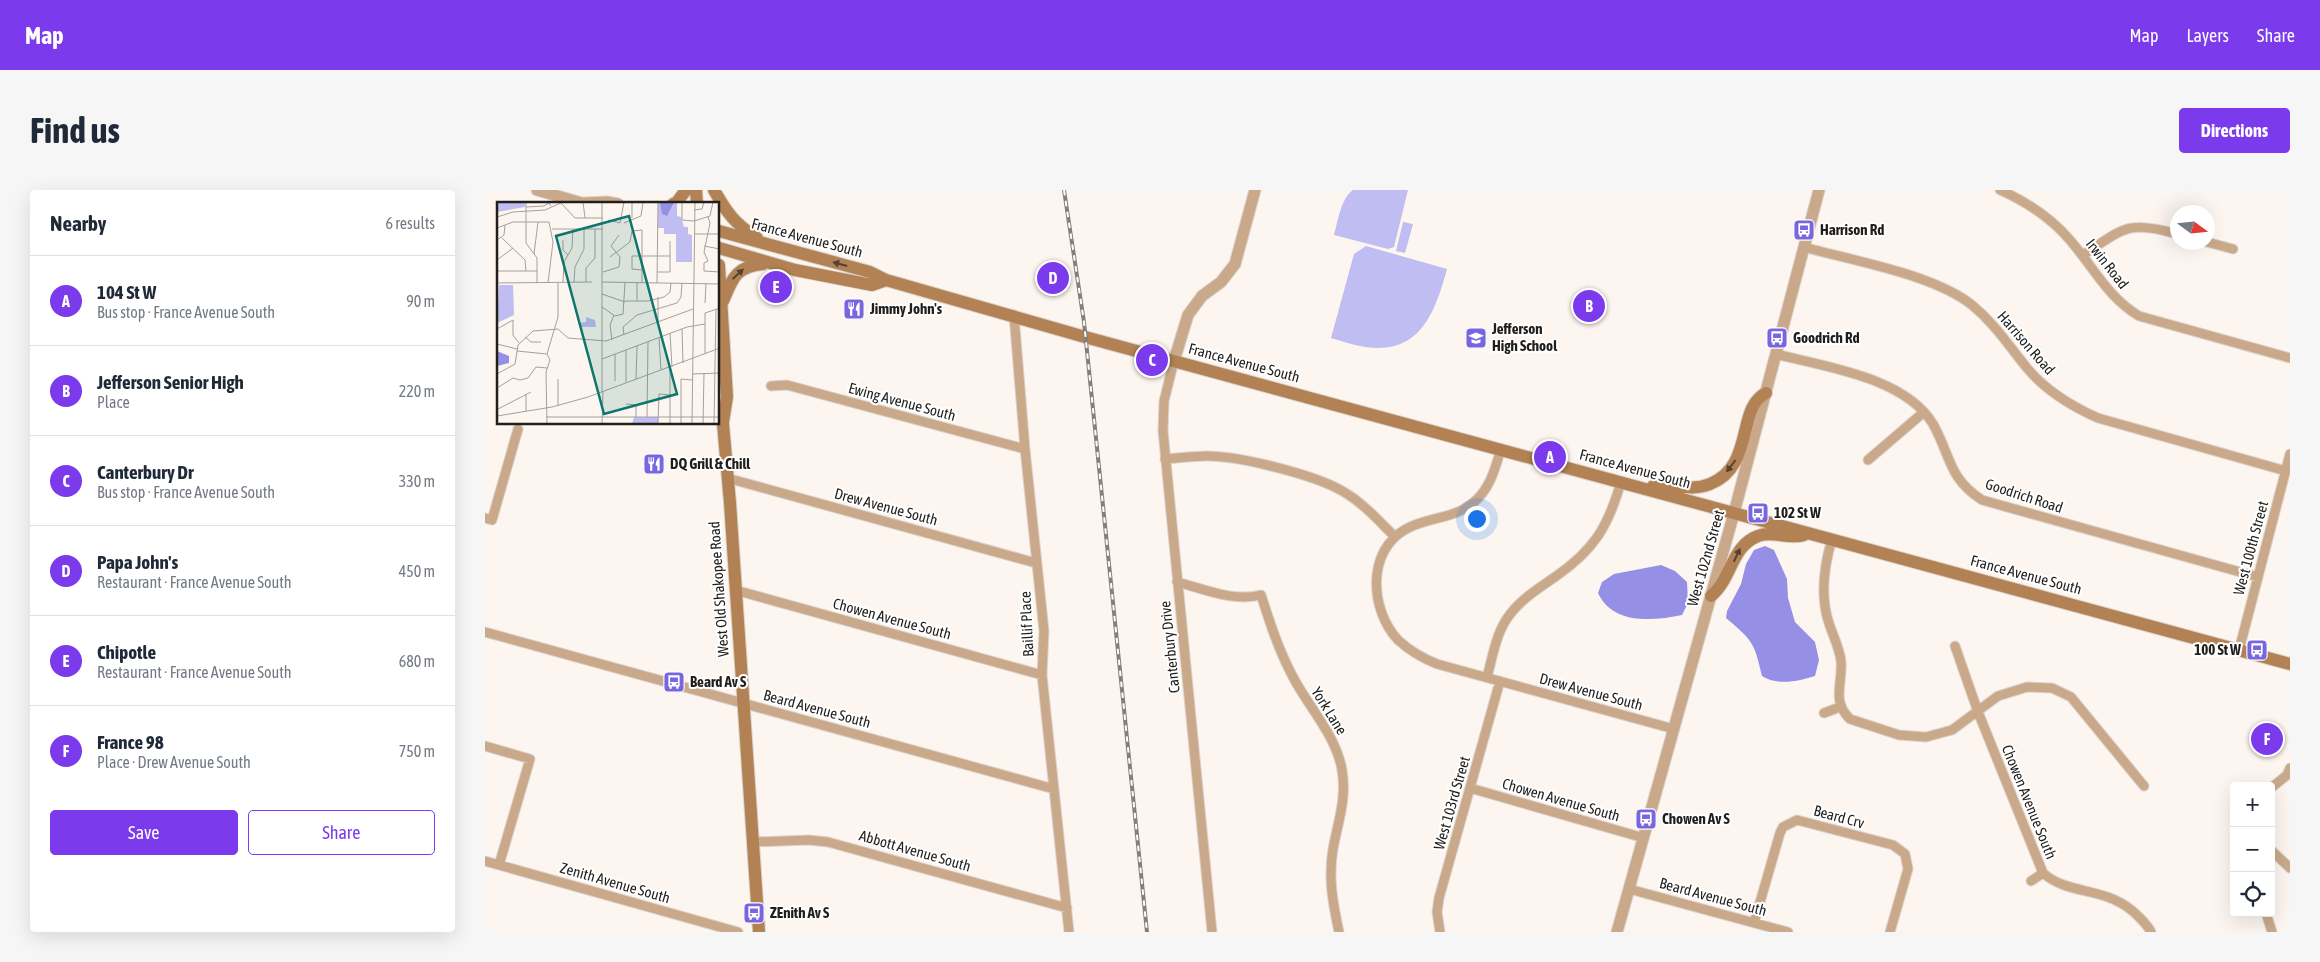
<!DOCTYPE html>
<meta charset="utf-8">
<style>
body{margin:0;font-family:"Asap Condensed",sans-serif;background:#f6f6f7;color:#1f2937}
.controls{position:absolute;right:15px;bottom:15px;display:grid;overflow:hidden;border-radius:5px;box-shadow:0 5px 20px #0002}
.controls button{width:45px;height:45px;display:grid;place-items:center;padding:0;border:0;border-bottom:1px solid #e0e1e3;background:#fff;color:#1f2937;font:25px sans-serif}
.compass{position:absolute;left:1685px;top:15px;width:45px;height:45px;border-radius:50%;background:#fff;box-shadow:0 5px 20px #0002;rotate:105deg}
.you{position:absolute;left:991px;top:328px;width:18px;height:18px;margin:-12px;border:4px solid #fff;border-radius:50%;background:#1a73e8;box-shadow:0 0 0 8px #1a73e833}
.badge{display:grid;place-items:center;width:32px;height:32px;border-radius:50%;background:#7c3aed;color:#fff;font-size:16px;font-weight:700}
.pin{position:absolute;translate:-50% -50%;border:2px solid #fff;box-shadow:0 1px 5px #0006}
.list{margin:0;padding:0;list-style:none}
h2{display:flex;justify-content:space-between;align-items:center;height:65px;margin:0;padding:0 20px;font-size:21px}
h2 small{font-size:16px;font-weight:400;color:#747a83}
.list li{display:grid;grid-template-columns:32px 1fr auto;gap:15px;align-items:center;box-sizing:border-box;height:90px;padding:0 20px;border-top:1px solid #e0e1e3}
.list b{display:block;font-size:19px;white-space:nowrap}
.list p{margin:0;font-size:16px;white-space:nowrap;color:#747a83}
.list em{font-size:16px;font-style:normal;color:#747a83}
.actions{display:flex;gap:10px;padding:15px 20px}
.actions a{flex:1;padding:11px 0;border:1px solid #7c3aed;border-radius:5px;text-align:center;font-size:18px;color:#7c3aed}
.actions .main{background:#7c3aed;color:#fff}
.icon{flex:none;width:28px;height:28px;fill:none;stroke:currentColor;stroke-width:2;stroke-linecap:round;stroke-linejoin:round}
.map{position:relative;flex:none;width:1805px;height:742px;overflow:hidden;border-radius:5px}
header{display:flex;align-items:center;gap:30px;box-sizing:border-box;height:70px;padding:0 25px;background:#7c3aed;color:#fff}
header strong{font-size:24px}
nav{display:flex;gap:28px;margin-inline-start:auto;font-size:18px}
.intro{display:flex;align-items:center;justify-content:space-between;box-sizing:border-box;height:120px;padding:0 30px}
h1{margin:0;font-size:35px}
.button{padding:12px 22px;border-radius:5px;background:#7c3aed;color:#fff;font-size:18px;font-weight:700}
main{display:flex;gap:30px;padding:0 30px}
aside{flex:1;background:#fff;border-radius:5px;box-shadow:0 5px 20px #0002}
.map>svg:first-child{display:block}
</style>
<header>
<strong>Map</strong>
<nav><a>Map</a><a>Layers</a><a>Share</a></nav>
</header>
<div class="intro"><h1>Find us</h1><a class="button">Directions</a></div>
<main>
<aside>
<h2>Nearby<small>6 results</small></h2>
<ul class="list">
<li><span class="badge">A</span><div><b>104 St W</b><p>Bus stop · France Avenue South</p></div><em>90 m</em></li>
<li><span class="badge">B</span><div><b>Jefferson Senior High</b><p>Place</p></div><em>220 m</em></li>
<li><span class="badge">C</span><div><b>Canterbury Dr</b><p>Bus stop · France Avenue South</p></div><em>330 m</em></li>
<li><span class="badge">D</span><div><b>Papa John's</b><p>Restaurant · France Avenue South</p></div><em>450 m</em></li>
<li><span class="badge">E</span><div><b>Chipotle</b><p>Restaurant · France Avenue South</p></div><em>680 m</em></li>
<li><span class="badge">F</span><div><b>France 98</b><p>Place · Drew Avenue South</p></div><em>750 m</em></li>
</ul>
<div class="actions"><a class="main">Save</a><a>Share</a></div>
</aside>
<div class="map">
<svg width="1805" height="742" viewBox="0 0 1805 742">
<rect width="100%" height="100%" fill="#fdf6f0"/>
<!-- green -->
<path fill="#bfbdf2" d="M 868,0 L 923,0 L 909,57 L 903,59 L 849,45 C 853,31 856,8 868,0 Z
M 918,32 L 928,34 L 920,63 L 911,61 Z
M 881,56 L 962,79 C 950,123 935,165 880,157 C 868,155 857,151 846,148 L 869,64 Z"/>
<!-- water -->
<path fill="#958fe6" d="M 1280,356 L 1289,360 L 1302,389 L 1303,408 L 1310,432 L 1330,452 L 1334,470 L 1330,486 C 1315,491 1292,496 1277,486 C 1269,452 1268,451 1241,428 L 1242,421 L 1256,394 L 1261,374 L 1269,360 Z
M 1176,375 L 1190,381 L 1202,392 L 1203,413 L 1197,425 C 1168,431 1128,435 1113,403 L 1117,392 L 1129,384 Z"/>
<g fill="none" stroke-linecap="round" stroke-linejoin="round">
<!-- minor casing -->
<g stroke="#dad4ce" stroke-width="11">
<path id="minor" d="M 1515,0 C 1542,12 1565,27 1584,49 C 1608,76 1622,107 1654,126 L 1805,168
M 1722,52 L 1748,59
M 1319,57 C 1368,71 1448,84 1487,115 C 1510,134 1524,156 1542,178 C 1561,201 1586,216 1613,228 L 1801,281
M 1598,65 C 1639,38 1643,30 1692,44
M 529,125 L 540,259 L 559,441 L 557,485 L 584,742
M 1291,164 C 1340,177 1420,187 1448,234 C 1466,266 1463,288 1497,310 L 1773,387
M 689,171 L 679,211 L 678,241 L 727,742
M 286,196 L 302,195 L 540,259
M 1016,259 C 1010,279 1005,299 988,313 C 969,329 942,327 921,339 C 881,361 885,420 913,450 C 925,461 937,468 952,474 L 1189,539
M 680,269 C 694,268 708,266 722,266 C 755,266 831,285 859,302 C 878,313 894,331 910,347
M 1383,270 L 1439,222
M 242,288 L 551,373
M 0,328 L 7,330 L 33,239
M 1347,349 C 1339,376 1335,403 1343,430 C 1347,444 1354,456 1356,471 C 1358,493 1346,511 1365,529 L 1414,545 L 1441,547 L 1467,540 L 1513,506 L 1542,497 L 1567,498 L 1586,507 L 1659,596
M 692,392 C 719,399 748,412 776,405 C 785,433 794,461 808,487 C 824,518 851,545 857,580 C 862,608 853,632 848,659 C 843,688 848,714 854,742
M 250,400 L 557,485
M 0,442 L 569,599
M 1470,456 L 1493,522 L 1558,683 C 1585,707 1624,695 1654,727 C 1659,732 1663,736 1666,742
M 1754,460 L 1805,264
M 1002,487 C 1008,466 1011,441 1026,423 C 1038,408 1054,398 1070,387 C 1109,360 1123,337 1136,292
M 1339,523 L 1355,517
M 0,556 L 45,569 L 14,675
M 985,598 L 1159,648
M 1786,598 L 1802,585 L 1805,578
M 267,652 L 324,650 L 343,652 L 582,718
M 1786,660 L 1805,678
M 0,671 L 253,742
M 1546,691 L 1558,683
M 1144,699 L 1303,742
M 1781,723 L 1787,742
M 1269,733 L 1295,643 L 1298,637 L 1312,630 L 1408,655 L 1420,664 L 1423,679 L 1405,742
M 955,742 L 952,722 L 954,708 L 1015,491"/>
</g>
<!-- tertiary casing -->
<g stroke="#dad4ce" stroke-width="13">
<path id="tertiary" d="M 52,0 L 100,14
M 99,13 L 122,12 L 133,14
M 689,171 L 703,125 L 717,106 L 736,92 L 750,74 L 770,0
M 1132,742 L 1249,323 L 1334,0"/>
</g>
<!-- secondary casing -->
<g stroke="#dad4ce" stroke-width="14">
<path id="secondary" d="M 211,0 L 212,14
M 229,0 C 242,23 250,34 272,48
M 188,14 L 192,12 L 201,0
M 234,41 L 385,82 L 401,90 L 600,147 L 1805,474
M 234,58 L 310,80 L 387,95 L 401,90
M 234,75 L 242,207 L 238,232
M 238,111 C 248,88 250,77 278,74
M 234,221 L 238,234 L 245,313 L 274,742
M 1168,296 C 1188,291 1202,303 1225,294 C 1270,276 1251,218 1281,203
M 1226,406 C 1247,389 1246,356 1273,346 C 1288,340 1303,350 1319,345"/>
</g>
<!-- minor -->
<use href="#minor" stroke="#caa98b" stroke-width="9"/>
<!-- tertiary -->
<use href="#tertiary" stroke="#caa98b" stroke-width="11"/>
<!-- secondary -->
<use href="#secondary" stroke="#b28254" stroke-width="12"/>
<!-- rail casing -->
<g stroke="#837f7b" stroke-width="4">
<path id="rail" d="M 579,0 L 599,132 L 662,742"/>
</g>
<!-- rail -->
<use href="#rail" stroke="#fff" stroke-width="2" stroke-dasharray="5.5" stroke-linecap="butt"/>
</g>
<!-- one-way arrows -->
<defs><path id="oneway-solid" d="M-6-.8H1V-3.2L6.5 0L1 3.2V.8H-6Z" transform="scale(1.25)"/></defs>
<g fill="#544230">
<use href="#oneway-solid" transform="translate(355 74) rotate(-165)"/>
<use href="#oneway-solid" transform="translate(253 84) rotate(-43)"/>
<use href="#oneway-solid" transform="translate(1246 276) rotate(127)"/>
<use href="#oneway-solid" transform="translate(1252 365) rotate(-65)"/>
</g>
<!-- icons -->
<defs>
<g id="bus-square" transform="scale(1.125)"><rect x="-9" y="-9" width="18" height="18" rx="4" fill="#7866e1" stroke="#fff"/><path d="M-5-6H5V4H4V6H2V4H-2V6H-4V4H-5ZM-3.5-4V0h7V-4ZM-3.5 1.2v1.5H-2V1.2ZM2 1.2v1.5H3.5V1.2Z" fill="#fff"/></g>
<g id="restaurant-square" transform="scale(1.125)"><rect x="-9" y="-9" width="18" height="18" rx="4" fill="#7866e1" stroke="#fff"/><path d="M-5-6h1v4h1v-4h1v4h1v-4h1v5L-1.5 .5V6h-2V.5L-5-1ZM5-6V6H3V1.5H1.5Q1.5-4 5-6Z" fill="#fff"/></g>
<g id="school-square" transform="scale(1.125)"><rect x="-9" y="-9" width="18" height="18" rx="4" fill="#7866e1" stroke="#fff"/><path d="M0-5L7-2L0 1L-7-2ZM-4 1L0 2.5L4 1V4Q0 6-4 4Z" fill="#fff"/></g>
</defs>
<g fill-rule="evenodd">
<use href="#bus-square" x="1319" y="40"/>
<use href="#restaurant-square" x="369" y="119"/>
<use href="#school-square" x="991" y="148"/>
<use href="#bus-square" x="1292" y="148"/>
<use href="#restaurant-square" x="169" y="274"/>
<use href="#bus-square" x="1273" y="323"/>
<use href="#bus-square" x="1772" y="460"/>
<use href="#bus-square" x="189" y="492"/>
<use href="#bus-square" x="1161" y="629"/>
<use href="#bus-square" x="269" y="723"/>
</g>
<g text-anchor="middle" stroke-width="4" stroke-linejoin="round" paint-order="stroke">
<!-- poi labels -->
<g font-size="15" font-weight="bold" fill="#211f1c" stroke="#fff" text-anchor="start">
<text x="1335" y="45">Harrison Rd</text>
<text x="385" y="124">Jimmy John's</text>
<text x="1007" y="144">Jefferson<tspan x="1007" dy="17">High School</tspan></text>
<text x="1308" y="153">Goodrich Rd</text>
<text x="185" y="279">DQ Grill &amp; Chill</text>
<text x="1289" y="328">102 St W</text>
<text x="1756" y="465" text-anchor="end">100 St W</text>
<text x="205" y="497">Beard Av S</text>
<text x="1177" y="634">Chowen Av S</text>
<text x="285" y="728">ZEnith Av S</text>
</g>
<!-- street labels -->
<g font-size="15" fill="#211f1c" stroke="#fff">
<text transform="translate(322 48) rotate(15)" y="5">France Avenue South</text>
<text transform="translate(1622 74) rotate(52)" y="5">Irwin Road</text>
<text transform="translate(1541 153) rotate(49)" y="5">Harrison Road</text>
<text transform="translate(759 173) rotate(15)" y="5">France Avenue South</text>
<text transform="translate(417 212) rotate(15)" y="5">Ewing Avenue South</text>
<text transform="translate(1150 279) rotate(15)" y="5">France Avenue South</text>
<text transform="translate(1539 306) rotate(18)" y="5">Goodrich Road</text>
<text transform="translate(401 317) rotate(15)" y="5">Drew Avenue South</text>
<text transform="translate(1766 358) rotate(-75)" y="5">West 100th Street</text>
<text transform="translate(1221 368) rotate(-74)" y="5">West 102nd Street</text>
<text transform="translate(1541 385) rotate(15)" y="5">France Avenue South</text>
<text transform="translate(234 399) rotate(-94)" y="5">West Old Shakopee Road</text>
<text transform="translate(407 429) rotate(15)" y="5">Chowen Avenue South</text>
<text transform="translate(542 434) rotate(-93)" y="5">Baillif Place</text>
<text transform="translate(685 457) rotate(-96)" y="5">Canterbury Drive</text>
<text transform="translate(1106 502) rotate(15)" y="5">Drew Avenue South</text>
<text transform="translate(332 519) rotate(15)" y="5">Beard Avenue South</text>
<text transform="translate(844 521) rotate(58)" y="5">York Lane</text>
<text transform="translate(1076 610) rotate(16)" y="5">Chowen Avenue South</text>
<text transform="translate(1544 612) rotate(68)" y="5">Chowen Avenue South</text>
<text transform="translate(967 613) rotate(-74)" y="5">West 103rd Street</text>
<text transform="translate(1354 627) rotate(15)" y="5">Beard Crv</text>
<text transform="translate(430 661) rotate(16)" y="5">Abbott Avenue South</text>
<text transform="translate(130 693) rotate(16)" y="5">Zenith Avenue South</text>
<text transform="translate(1228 707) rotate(15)" y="5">Beard Avenue South</text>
</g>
</g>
<!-- overview -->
<g transform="translate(12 12)">
<rect width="222" height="222" fill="#fdf6f0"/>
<path d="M 0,0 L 28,0 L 28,5 L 0,10 ZM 161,0 L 180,0 L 180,14 L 184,15 L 187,25 L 191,25 L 191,32 L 195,33 L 195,60 L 179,60 L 179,32 L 167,32 L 167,26 L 161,26 ZM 2,83 L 16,83 L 17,113 L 0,121 ZM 89,115 L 98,118 L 99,125 L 83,125 L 82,121 L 89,120 ZM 137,215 L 161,215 L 161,222 L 135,222 Z" fill="#bfbdf2"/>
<path d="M 163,0 L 177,0 L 170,14 L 165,12 ZM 0,149 L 12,154 L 12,161 L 0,164 Z" fill="#958fe6"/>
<path fill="none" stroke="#a5a09b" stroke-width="1" d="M 29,0 L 29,41 L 40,56 L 40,81M 86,0 L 88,16M 185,0 L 185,18 L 197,19M 64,1 L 78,16 L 106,16M 29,5 L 47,4 L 52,1 L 54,4M 197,8 L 205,7 L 207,0M 0,15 L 16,10 L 48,8 L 66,0M 211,15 L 213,21 L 207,50 L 211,59 L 207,61 L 207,69 L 223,70M 135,16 L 135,0M 111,18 L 123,21 L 127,0M 197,19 L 213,14 L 216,0M 127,21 L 144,14 L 146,0M 0,26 L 16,20 L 52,20 L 56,40 L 51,81M 55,27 L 106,27M 145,28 L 145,81M 197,32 L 223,32M 122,33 L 114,44 L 123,55 L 122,65M 5,36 L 28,58 L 29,69M 0,38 L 7,33 L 8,23M 66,38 L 66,48 L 71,53M 207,44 L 223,47M 37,52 L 41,20M 113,55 L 133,40 L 135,29 L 145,28M 0,58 L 16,46M 145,68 L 135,67 L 135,54 L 173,54M 0,69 L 40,69M 106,70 L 122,65M 160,70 L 173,70 L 173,39M 66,80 L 67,60 L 75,46 L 76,27M 77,80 L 78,65 L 87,47 L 87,27M 89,80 L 89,66 L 98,56 L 98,27M 105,80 L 223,82M 0,81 L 95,80M 160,81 L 161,0M 105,92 L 128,100M 128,99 L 151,99 L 167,95 L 173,90 L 174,81M 140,99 L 140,81M 208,101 L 209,81M 105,105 L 118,114 L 126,112 L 128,81M 161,120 L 161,95M 0,127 L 16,118 L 16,133 L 22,141M 185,127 L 186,161M 173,131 L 175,165M 127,133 L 126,125 L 140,113 L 180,101 L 184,95 L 185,81M 28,135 L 34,140 L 44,140M 162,136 L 164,168M 115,138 L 113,123 L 117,113M 0,142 L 20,147M 20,149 L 50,152M 50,152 L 61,115 L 61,81M 118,152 L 118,179M 208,152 L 208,111 L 223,106M 105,157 L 190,125 L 208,122M 0,172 L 18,162 L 21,143 L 36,129 L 61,127 L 71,136 L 109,139 L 196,107M 195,172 L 223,171M 61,177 L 61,204M 139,177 L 140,144M 129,180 L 129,148M 0,186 L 16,176 L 23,178 L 31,176 L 39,165 L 50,166M 105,190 L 105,0M 29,192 L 29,209M 129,202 L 139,203 L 139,215M 1,207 L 34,190M 0,214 L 55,205 L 91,195 L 223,146M 49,215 L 223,215M 150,215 L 151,140M 50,222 L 49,170 L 53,158 L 50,152M 105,222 L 106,189M 161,222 L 162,192 L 173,193M 173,222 L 173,165M 184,222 L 184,177 L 195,178M 195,222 L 198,0M 206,222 L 207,171M 217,222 L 219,107"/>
<path fill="#0f766e" fill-opacity="0.15" stroke="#0f766e" stroke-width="2.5" d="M 132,14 L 180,192 L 107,212 L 59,34 Z"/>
<rect width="222" height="222" fill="none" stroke="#211f1c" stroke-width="2.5"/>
</g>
</svg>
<div class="controls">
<button>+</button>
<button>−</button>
<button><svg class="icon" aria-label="locate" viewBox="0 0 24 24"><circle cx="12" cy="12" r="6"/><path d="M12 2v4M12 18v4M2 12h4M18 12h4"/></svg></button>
</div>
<svg class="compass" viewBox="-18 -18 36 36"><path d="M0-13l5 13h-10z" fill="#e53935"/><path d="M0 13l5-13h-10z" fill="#747a83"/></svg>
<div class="you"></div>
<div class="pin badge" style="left:1065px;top:267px">A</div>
<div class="pin badge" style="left:1104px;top:116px">B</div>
<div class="pin badge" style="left:667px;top:170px">C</div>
<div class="pin badge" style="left:568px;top:88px">D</div>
<div class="pin badge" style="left:291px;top:97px">E</div>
<div class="pin badge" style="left:1782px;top:549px">F</div>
</div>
</main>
